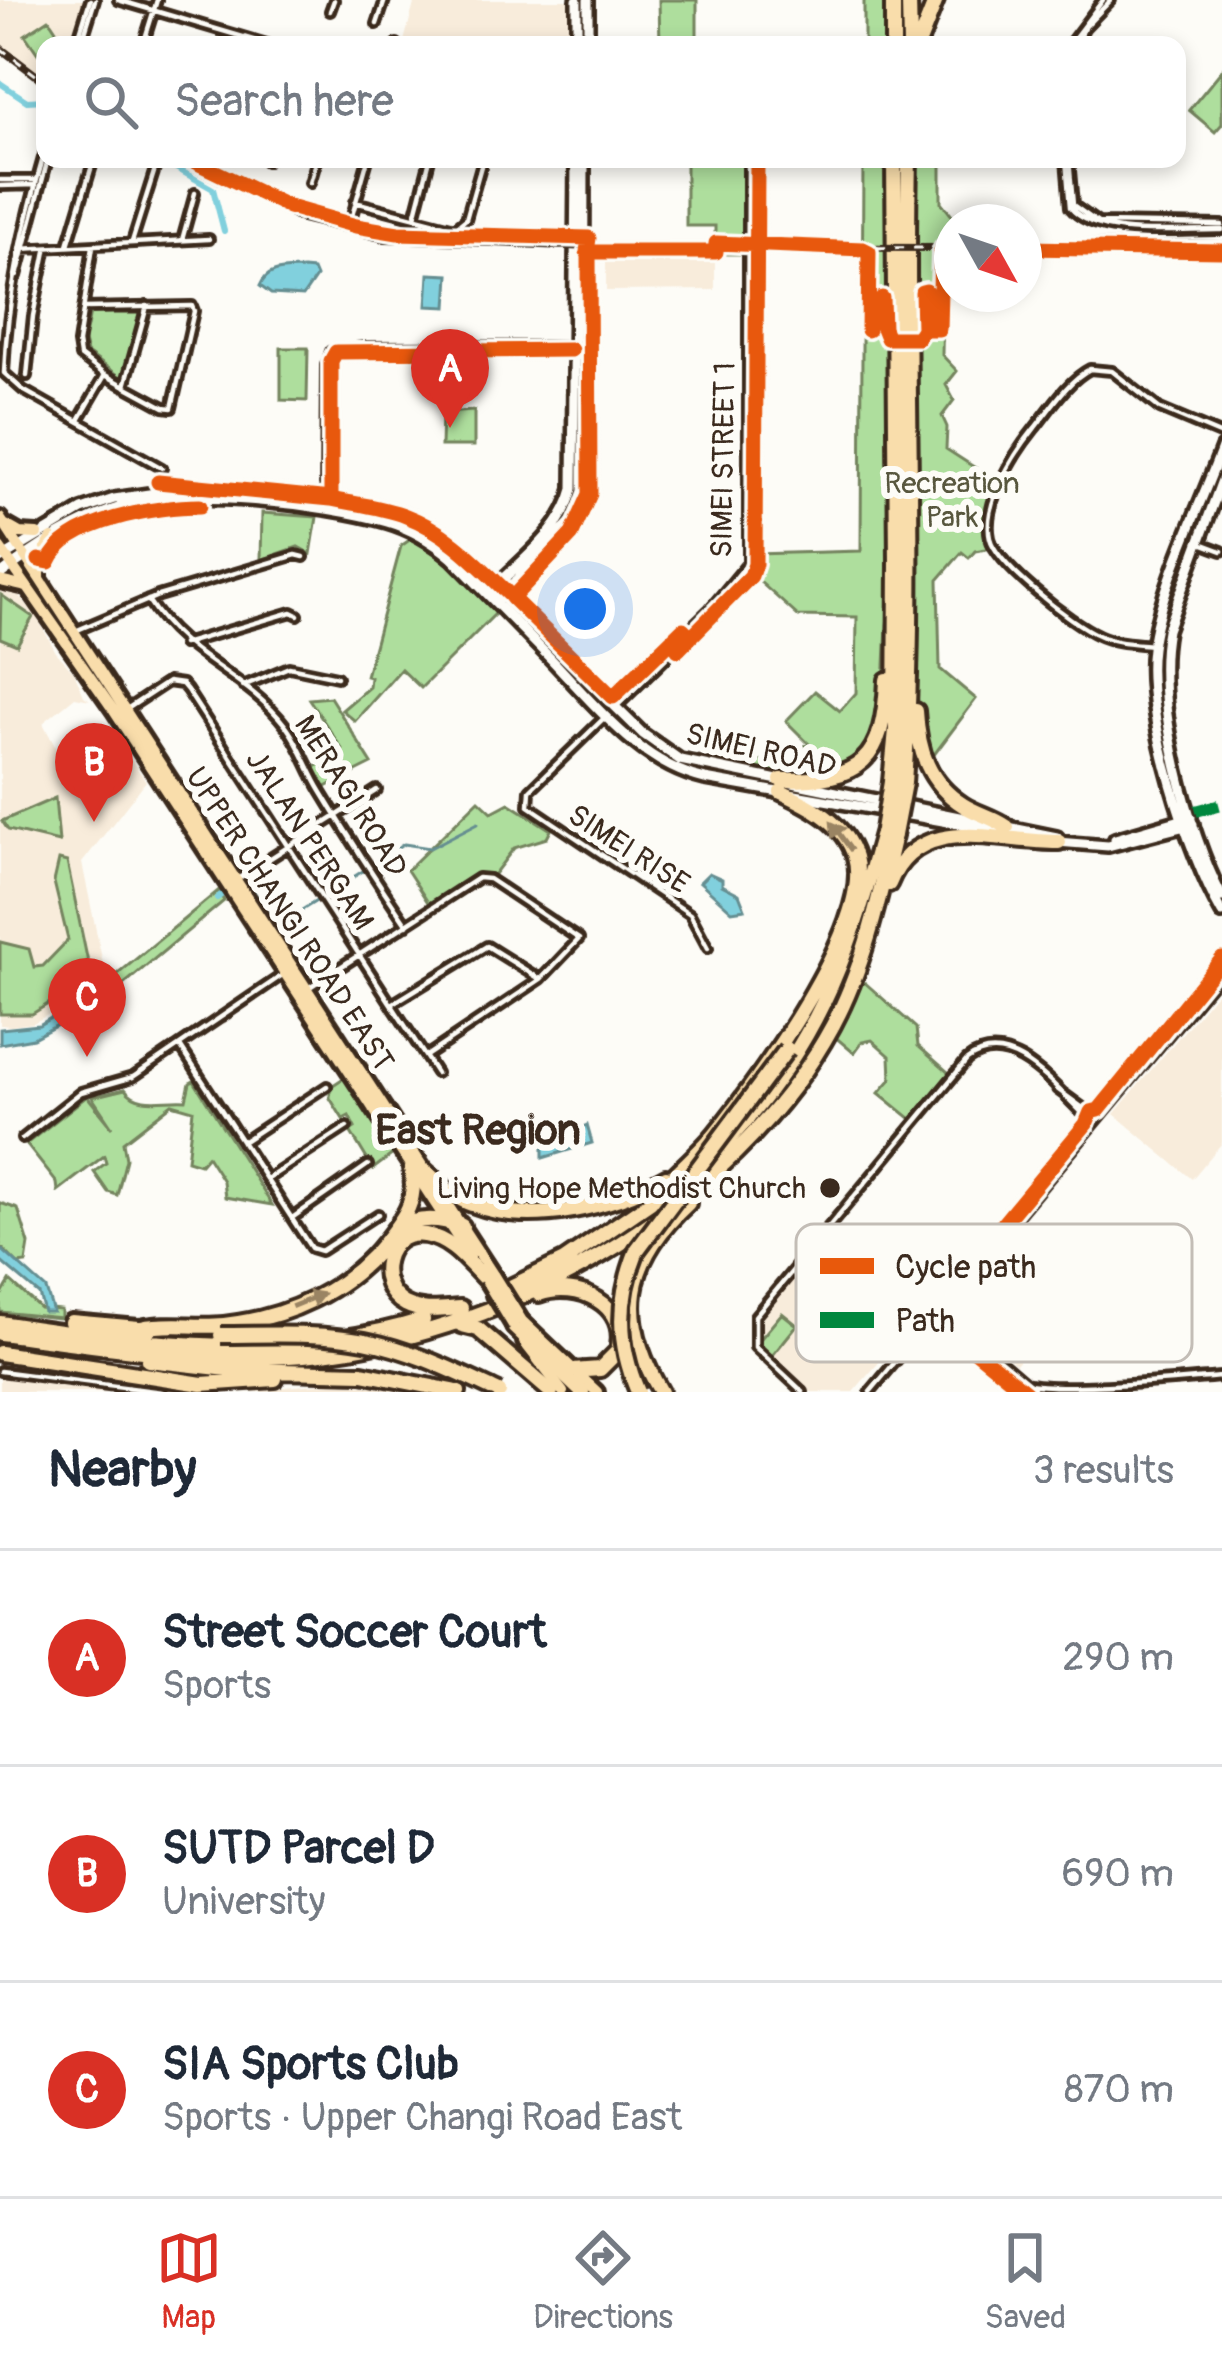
<!DOCTYPE html>
<meta charset="utf-8">
<style>
body{margin:0;font-family:Pangolin,sans-serif;background:#f6f6f7;color:#1f2937}
.compass{position:absolute;left:934px;top:204px;width:108px;height:108px;border-radius:50%;background:#fff;box-shadow:0 6px 18px #0003;rotate:130deg}
.you{position:absolute;left:585px;top:609px;width:42px;height:42px;margin:-30px;border:9px solid #fff;border-radius:50%;background:#1a73e8;box-shadow:0 0 0 18px #1a73e833}
.badge{display:grid;place-items:center;width:78px;height:78px;border-radius:50%;background:#d93025;color:#fff;font-size:39px;font-weight:700}
.pin{position:absolute;translate:-50% -99px;filter:drop-shadow(0 3px 6px #0008)}
.pin::after{content:'';position:absolute;top:63px;width:42px;height:36px;background:inherit;clip-path:polygon(0 0,100% 0,50% 100%)}
.list{margin:0;padding:0;list-style:none}
h2{display:flex;justify-content:space-between;align-items:center;height:156px;margin:0;padding:0 48px;font-size:51px}
h2 small{font-size:39px;font-weight:400;color:#747a83}
.list li{display:grid;grid-template-columns:78px 1fr auto;gap:36px;align-items:center;box-sizing:border-box;height:216px;padding:0 48px;border-top:3px solid #e0e1e3}
.list b{display:block;font-size:45px;white-space:nowrap}
.list p{margin:0;font-size:39px;white-space:nowrap;color:#747a83}
.list em{font-size:39px;font-style:normal;color:#747a83}
.icon{flex:none;width:66px;height:66px;fill:none;stroke:currentColor;stroke-width:2;stroke-linecap:round;stroke-linejoin:round}
.map{position:relative;flex:none;width:1222px;height:1392px;overflow:hidden}
.search{position:absolute;background:#fff;box-shadow:0 6px 18px #0003;left:36px;right:36px;top:36px;height:132px;display:flex;align-items:center;gap:30px;box-sizing:border-box;padding:0 42px;border-radius:24px;color:#747a83;font-size:45px}
.sheet{height:804px;background:#fff}
nav{display:flex;justify-content:space-around;align-items:center;box-sizing:border-box;height:168px;border-top:3px solid #e0e1e3;background:#fff;font-size:33px;color:#747a83}
nav a{display:grid;justify-items:center;gap:6px}
nav .on{color:#d93025}
.map>svg:first-child{display:block}
</style>
<div class="map">
<svg width="1222" height="1392" viewBox="0 0 1222 1392">
<rect width="100%" height="100%" fill="#fdfcf7"/>
<filter id="ink" filterUnits="userSpaceOnUse"><feTurbulence type="fractalNoise" baseFrequency=".00833" numOctaves="2"/><feDisplacementMap in="SourceGraphic" scale="24" xChannelSelector="R" yChannelSelector="G"/><feConvolveMatrix kernelMatrix="1 2 1 2 8 2 1 2 1" color-interpolation-filters="sRGB"/></filter>
<g filter="url(#ink)">
<!-- built -->
<path fill="#f8ecdb" d="M 0,0 L 88,0 L 75,45 L 45,45 L 45,77 L 0,47 Z
M 415,0 L 571,0 L 571,45 L 403,45 Z
M 715,254 L 715,290 L 606,291 L 606,255 Z
M 0,588 L 17,593 L 35,614 L 56,652 L 74,672 L 84,696 L 90,700 L 75,697 L 43,723 L 59,754 L 114,734 L 146,781 L 82,863 L 107,983 L 33,1023 L 11,1026 L 0,1025 Z
M 1222,986 L 1222,1143 L 1192,1179 L 1114,1114 Z
M 1025,1220 L 1091,1275 L 1016,1364 L 955,1314 L 955,1302 Z
M 804,1263 L 897,1342 L 853,1392 L 805,1392 L 759,1348 L 756,1326 L 767,1306 Z
M 0,1366 L 196,1392 L 0,1392 Z
M 338,1382 L 425,1392 L 230,1392 Z"/>
<!-- green -->
<path fill="#aede9d" stroke="#74845e" stroke-width="3" d="M 659,0 L 697,0 L 697,45 L 660,45 Z
M 864,0 L 889,0 L 893,45 L 864,45 Z
M 49,19 L 64,42 L 45,45 L 45,55 L 41,58 L 25,35 Z
M 1222,70 L 1222,124 L 1215,132 L 1189,110 Z
M 863,159 L 893,159 L 895,563 L 887,625 L 882,725 L 857,766 L 782,778 L 715,767 L 715,760 L 790,761 L 808,743 L 786,721 L 815,691 L 840,711 L 856,693 L 857,617 L 798,616 L 750,573 L 754,554 L 861,551 Z
M 912,159 L 941,159 L 941,202 L 953,217 L 952,246 L 946,246 L 944,251 L 942,355 L 957,371 L 946,385 L 954,400 L 942,416 L 947,427 L 946,449 L 1000,484 L 987,530 L 992,548 L 975,551 L 969,558 L 962,552 L 938,580 L 940,669 L 976,699 L 930,760 L 920,728 L 912,631 Z
M 745,162 L 744,254 L 715,254 L 715,226 L 686,226 L 686,163 Z
M 142,312 L 125,380 L 87,353 L 84,341 L 90,313 Z
M 281,348 L 308,348 L 307,401 L 281,400 Z
M 474,411 L 474,446 L 441,446 L 442,413 Z
M 262,513 L 317,517 L 311,554 L 298,547 L 261,560 Z
M 411,539 L 443,559 L 497,612 L 421,688 L 401,669 L 355,721 L 342,710 L 369,687 L 370,677 L 366,676 L 401,546 Z
M 1,595 L 33,617 L 17,645 L 0,638 Z
M 330,697 L 372,764 L 324,788 L 314,768 L 342,749 L 309,699 Z
M 55,798 L 59,842 L 8,830 L 2,821 Z
M 479,800 L 492,812 L 509,803 L 551,830 L 547,838 L 514,848 L 491,878 L 483,876 L 431,907 L 407,870 Z
M 59,860 L 67,862 L 91,977 L 32,1014 L 0,1014 L 0,942 L 29,949 L 34,967 L 43,966 L 68,940 L 54,882 Z
M 218,891 L 224,901 L 116,991 L 107,983 Z
M 863,981 L 916,1028 L 918,1046 L 949,1073 L 911,1119 L 879,1093 L 891,1079 L 890,1056 L 872,1040 L 862,1042 L 854,1053 L 834,1036 Z
M 345,1077 L 397,1151 L 373,1169 L 350,1131 L 355,1128 L 349,1116 L 343,1119 L 330,1098 L 330,1087 Z
M 194,1081 L 272,1205 L 225,1197 L 223,1181 L 207,1156 L 200,1164 L 187,1160 L 193,1110 L 172,1104 L 123,1142 L 126,1159 L 117,1195 L 108,1192 L 94,1172 L 106,1163 L 104,1156 L 58,1191 L 57,1183 L 26,1144 L 87,1096 L 112,1127 L 92,1097 L 125,1089 C 139,1108 165,1098 186,1100 L 190,1083 Z
M 0,1203 L 18,1209 L 29,1244 L 26,1263 L 18,1264 L 0,1246 Z
M 10,1281 L 40,1308 L 61,1310 L 61,1318 L 0,1312 L 0,1298 Z
M 782,1313 L 797,1325 L 772,1356 L 757,1343 Z"/>
<!-- water -->
<path fill="#81d0dd" stroke="#658e91" stroke-width="3" d="M 303,269 L 313,270 L 316,277 L 303,296 L 271,294 L 260,286 C 268,267 286,270 303,269 Z
M 429,274 L 449,275 L 447,307 L 427,306 Z
M 709,873 L 722,879 L 722,885 L 739,894 L 745,909 L 732,911 L 700,882 Z
M 107,984 L 110,997 L 33,1038 L 0,1044 L 0,1029 L 39,1025 Z
M 571,1119 L 576,1130 L 587,1125 L 592,1143 L 543,1158 L 543,1136 L 551,1127 L 554,1130 Z
M 0,1248 L 46,1289 L 53,1312 L 44,1312 L 39,1294 L 0,1261 Z"/>
<g fill="none" stroke-linecap="round" stroke-linejoin="round">
<!-- stream -->
<path stroke="#658e91" stroke-width="3" d="M 374,864 L 404,844 L 430,848 L 478,823
M 246,879 L 276,926 L 318,900
M 325,895 L 366,869"/>
<!-- canal -->
<path stroke="#81d0dd" stroke-width="6" d="M 0,83 L 27,101 L 45,100
M 160,159 L 213,189 L 224,231
M 217,898 L 225,892"/>
<!-- street casing -->
<g stroke="#3b2a1e" stroke-width="14">
<path id="street" d="M 118,0 L 270,45
M 330,11 L 334,0
M 377,24 L 385,0
M 76,45 L 90,0
M 81,45 L 95,0
M 143,45 L 157,0
M 397,45 L 397,44
M 1069,45 L 1103,0
M 1076,45 L 1084,28 L 1111,0
M 45,151 C 24,223 7,297 4,373 L 23,390 L 162,468
M 1066,159 L 1070,207 C 1097,241 1181,229 1222,230
M 1069,159 L 1073,205 L 1098,223 L 1222,225
M 266,161 L 267,159
M 0,180 L 36,180
M 310,183 L 317,159
M 0,186 L 36,185
M 355,202 L 455,228 L 466,219 L 483,159
M 415,217 L 430,159
M 350,223 L 368,159
M 182,240 L 195,193
M 132,242 L 155,169
M 68,245 L 94,159
M 20,249 L 209,239
M 17,276 L 48,159
M 84,308 L 192,306 L 194,311 L 172,408 L 164,407 L 105,375 L 80,356 L 78,343 L 93,246
M 27,376 L 33,316 L 46,251
M 125,386 L 147,306
M 79,420 L 105,375
M 325,505 L 326,365 L 331,351 L 364,347 L 571,346
M 1198,542 L 1222,551
M 148,600 C 185,659 245,673 285,725 C 300,744 308,770 321,791 C 348,836 377,881 407,925
M 75,631 L 158,596 L 296,555 L 304,557
M 183,644 L 292,612 L 298,615
M 1152,645 C 1134,643 1114,643 1098,635 C 1072,624 996,564 990,538 C 982,504 1014,454 1034,429 C 1050,409 1068,380 1090,369 L 1112,371 L 1160,409 L 1222,435
M 243,686 L 289,667 L 337,677
M 613,703 L 710,609 L 748,563 L 748,159
M 617,706 L 713,612 L 750,568 L 753,159
M 127,709 L 168,682 L 182,684 L 187,690 L 436,1073
M 604,718 L 530,790 L 529,806 L 690,914 L 708,948
M 236,880 L 377,790
M 308,988 L 478,878 L 489,879 L 579,939 L 541,979 L 426,1056
M 392,1004 L 487,946 L 540,979
M 180,1046 L 311,1248 L 321,1251 L 378,1214
M 1057,1089 L 1098,1119
M 22,1139 L 81,1092 L 133,1077 L 284,974
M 242,1142 L 327,1086
M 267,1179 L 347,1127
M 292,1218 L 368,1165
M 952,1295 L 1010,1226
M 940,1309 L 1026,1383
M 937,1313 C 964,1335 994,1369 1025,1383 C 1062,1392 1177,1380 1222,1377
M 0,1371 L 162,1392
M 803,1392 L 755,1347 L 755,1316 L 967,1060 C 1013,1025 1061,1096 1094,1124
M 870,1392 L 1222,971"/>
</g>
<!-- secondary casing -->
<g stroke="#3b2a1e" stroke-width="18">
<path id="secondary" d="M 588,0 L 588,45
M 577,45 L 577,0
M 1222,448 C 1201,504 1159,591 1152,648 C 1143,715 1188,854 1222,913
M 1222,480 L 1167,630 C 1153,703 1188,831 1222,897
M 0,559 L 82,510 L 114,499 L 177,490 L 373,512 L 404,520 L 457,551 L 643,734 L 680,760 L 1057,837
M 0,575 C 37,547 76,521 121,507 C 184,488 324,504 387,522 C 411,529 433,542 452,558 C 485,592 518,625 551,659 C 596,706 640,764 705,779 L 1005,832
M 491,591 C 521,560 562,532 573,489 L 576,159
M 499,598 L 573,519 L 583,491 L 584,159
M 1115,839 L 1191,817
M 1057,842 L 1108,846 L 1193,824"/>
</g>
<!-- primary casing -->
<g stroke="#3b2a1e" stroke-width="20">
<path id="primary" d="M 0,518 L 494,1276
M 6,525 L 20,533 L 37,534
M 0,548 L 114,711 L 470,1257
M 40,578 L 40,558 L 52,538
M 0,581 L 26,587
M 522,1321 L 597,1392
M 524,1342 L 563,1392"/>
</g>
<!-- highway casing -->
<g stroke="#3b2a1e" stroke-width="22">
<path id="highway" d="M 893,0 L 893,45
M 909,0 L 910,45
M 918,45 L 936,0
M 916,711 C 918,750 928,783 963,805 C 977,814 993,817 1007,827
M 781,780 C 861,781 884,761 887,680
M 891,782 L 896,730 L 897,563 L 894,159
M 904,783 C 918,576 904,367 909,159
M 889,884 C 918,811 1000,843 1059,842
M 716,1153 C 815,1051 846,964 883,830
M 425,1171 C 439,1183 454,1198 472,1204 C 531,1227 613,1207 666,1177
M 663,1187 C 680,1169 700,1152 715,1134 C 757,1082 874,923 855,857 C 845,823 811,806 781,792
M 398,1229 C 418,1216 440,1218 462,1226
M 539,1294 C 577,1280 630,1304 618,1351 L 600,1369 L 573,1371
M 494,1295 L 564,1261 L 690,1175
M 461,1308 C 443,1309 422,1313 405,1304 C 371,1285 383,1228 425,1235 C 451,1239 468,1262 485,1279
M 71,1322 L 150,1329
M 0,1323 C 136,1345 290,1362 423,1320
M 462,1325 L 478,1329 L 551,1392
M 514,1327 L 582,1392
M 141,1328 C 168,1322 197,1328 224,1325 C 286,1318 347,1291 385,1242 C 405,1217 418,1201 411,1168
M 0,1333 C 96,1345 191,1362 289,1356 C 495,1344 734,1209 833,1025 C 864,967 879,899 894,835
M 0,1353 L 202,1384 L 275,1379
M 148,1360 L 237,1370 L 362,1373 L 458,1392
M 661,1392 C 617,1318 624,1262 688,1203"/>
</g>
<!-- street -->
<use href="#street" stroke="#fdfcf7" stroke-width="4.5"/>
<!-- secondary -->
<use href="#secondary" stroke="#fdfcf7" stroke-width="9"/>
<!-- primary -->
<use href="#primary" stroke="#f9ddab" stroke-width="10"/>
<!-- highway -->
<use href="#highway" stroke="#f9ddab" stroke-width="14"/>
<!-- rail casing -->
<g stroke="#3b2a1e" stroke-width="8">
<path id="rail" d="M 0,48 L 45,82
M 173,159 L 298,218 L 385,239 L 592,247 L 952,248
M 1024,242 L 1222,244"/>
</g>
<!-- rail -->
<use href="#rail" stroke="#fdfcf7" stroke-width="3" stroke-dasharray="9" stroke-linecap="butt"/>
<!-- primary-bridge casing -->
<g stroke="#3b2a1e" stroke-width="20" stroke-linecap="butt">
<path id="primary-bridge" d="M 494,1276 L 522,1321
M 485,1279 L 514,1327"/>
</g>
<!-- highway-bridge casing -->
<g stroke="#3b2a1e" stroke-width="22" stroke-linecap="butt">
<path id="highway-bridge" d="M 883,830 L 891,782
M 894,835 L 904,783
M 221,1335 C 269,1335 318,1332 365,1341 C 412,1350 456,1372 499,1392
M 638,1392 C 617,1342 617,1300 637,1250 L 787,1049"/>
</g>
<!-- primary-bridge -->
<use href="#primary-bridge" stroke="#f9ddab" stroke-width="10"/>
<!-- highway-bridge -->
<use href="#highway-bridge" stroke="#f9ddab" stroke-width="14"/>
<!-- quiet -->
<path stroke="#00873e" stroke-width="12" stroke-dasharray="24 12" stroke-linecap="butt" d="M 1196,811 L 1222,804"/>
<!-- cycleway casing -->
<g stroke="#fdfcf7" stroke-width="22">
<path id="cycleway" d="M 189,159 L 289,207 L 356,226 L 398,233 L 589,238 L 587,252 L 716,252 L 716,243 L 863,249 L 869,252 L 868,330
M 1024,248 L 1222,251
M 589,252 L 590,494 L 572,534 L 512,598 L 613,697 L 683,629 L 691,637
M 882,298 L 883,328 L 887,338 L 917,338 L 923,329 L 922,292 L 926,291 L 927,329 L 939,329 L 941,252 L 944,247 L 952,247
M 158,482 L 331,499 L 331,361 L 336,352 L 571,350
M 331,499 C 355,504 383,507 406,516 C 449,532 480,567 512,597
M 39,560 L 49,562 C 66,520 159,506 200,506
M 678,650 L 751,576 L 755,564 L 757,159
M 1026,1392 L 929,1313 L 1086,1124 L 1091,1112 L 1099,1110 L 1222,959"/>
</g>
<!-- cycleway -->
<use href="#cycleway" stroke="#e8590c" stroke-width="15"/>
</g>
<!-- one-way arrows -->
<defs><path id="oneway-solid" d="M-6-.8H1V-3.2L6.5 0L1 3.2V.8H-6Z" transform="scale(3)"/></defs>
<g fill="#9a8464">
<use href="#oneway-solid" transform="translate(841 836) rotate(-126)"/>
<use href="#oneway-solid" transform="translate(308 1300) rotate(-22)"/>
</g>
</g>
<!-- markers -->
<circle fill="#3b2a1e" stroke="#fdfcf7" stroke-width="4.5" cx="830" cy="1188" r="12"/>
<g text-anchor="middle" stroke-width="12" stroke-linejoin="round" paint-order="stroke">
<!-- street labels -->
<g font-size="30" fill="#3b2a1e" stroke="#fdfcf7">
<text transform="translate(723 460) rotate(-89)" y="10">SIMEI STREET 1</text>
<text transform="translate(761 750) rotate(13)" y="10">SIMEI ROAD</text>
<text transform="translate(351 796) rotate(58)" y="10">MERAGI ROAD</text>
<text transform="translate(310 840) rotate(57)" y="10">JALAN PERGAM</text>
<text transform="translate(629 849) rotate(33)" y="10">SIMEI RISE</text>
<text transform="translate(290 919) rotate(57)" y="10">UPPER CHANGI ROAD EAST</text>
</g>
<!-- park labels -->
<g font-size="30" fill="#58573e" stroke="#fdfcf7">
<text x="952" y="493">Recreation<tspan x="952" dy="34">Park</tspan></text>
</g>
<!-- poi labels -->
<g font-size="30" fill="#3b2a1e" stroke="#fdfcf7" text-anchor="end">
<text x="806" y="1198">Living Hope Methodist Church</text>
</g>
<!-- district labels -->
<g font-size="42" font-weight="bold" fill="#3b2a1e" stroke="#fdfcf7">
<text x="478" y="1144">East Region</text>
</g>
</g>
<!-- legend -->
<rect x="796" y="1224" width="396" height="138" rx="18" fill="#fdfcf7" stroke="#c3bdb6" stroke-width="3"/>
<rect x="820" y="1258" width="54" height="16" fill="#e8590c"/>
<rect x="820" y="1312" width="54" height="16" fill="#00873e"/>
<g font-size="33" fill="#3b2a1e">
<text x="895" y="1278">Cycle path</text>
<text x="895" y="1332">Path</text>
</g>
</svg>
<svg class="compass" viewBox="-18 -18 36 36"><path d="M0-13l5 13h-10z" fill="#e53935"/><path d="M0 13l5-13h-10z" fill="#747a83"/></svg>
<div class="you"></div>
<div class="pin badge" style="left:450px;top:428px">A</div>
<div class="pin badge" style="left:94px;top:822px">B</div>
<div class="pin badge" style="left:87px;top:1057px">C</div>
<div class="search"><svg class="icon" aria-label="search" viewBox="0 0 24 24"><circle cx="10" cy="10" r="6"/><path d="M15 15l6 6"/></svg>Search here</div>
</div>
<section class="sheet">
<h2>Nearby<small>3 results</small></h2>
<ul class="list">
<li><span class="badge">A</span><div><b>Street Soccer Court</b><p>Sports</p></div><em>290 m</em></li>
<li><span class="badge">B</span><div><b>SUTD Parcel D</b><p>University</p></div><em>690 m</em></li>
<li><span class="badge">C</span><div><b>SIA Sports Club</b><p>Sports · Upper Changi Road East</p></div><em>870 m</em></li>
</ul>
</section>
<nav>
<a class="on"><svg class="icon" aria-label="map" viewBox="0 0 24 24"><path d="M3 6l6-2 6 2 6-2v14l-6 2-6-2-6 2zM9 4v14M15 6v14"/></svg>Map</a>
<a><svg class="icon" aria-label="directions" viewBox="0 0 24 24"><path d="M12 3l9 9-9 9-9-9zM9 14v-3h6M13 9l2 2-2 2"/></svg>Directions</a>
<a><svg class="icon" aria-label="saved" viewBox="0 0 24 24"><path d="M7 4h10v16l-5-4-5 4z"/></svg>Saved</a>
</nav>
